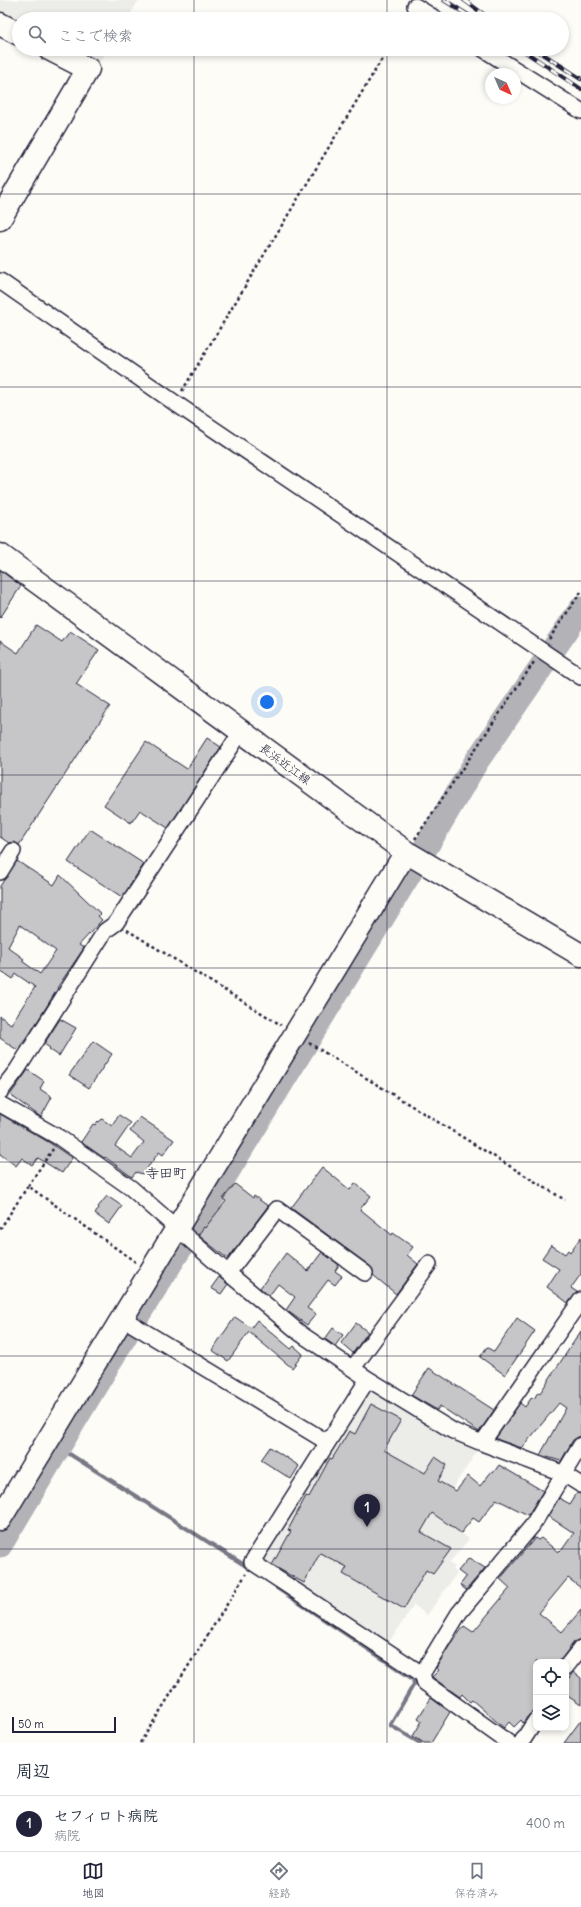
<!DOCTYPE html>
<html lang="ja">
<meta charset="utf-8">
<style>
body{margin:0;font-family:Delius,"Klee One",sans-serif;background:#f2f2f3;color:#1f2937}
.controls{position:absolute;right:12px;bottom:12px;display:grid;overflow:hidden;border-radius:8px;box-shadow:0 2px 6px #0003}
.controls button{width:36px;height:36px;display:grid;place-items:center;padding:0;border:0;border-bottom:1px solid #e0e1e3;background:#fff;color:#1f2937;font:20px sans-serif}
.compass{position:absolute;left:485px;top:68px;width:36px;height:36px;border-radius:50%;background:#fff;box-shadow:0 2px 6px #0003;rotate:136deg}
.scale{position:absolute;left:12px;bottom:10px;width:104px;box-sizing:border-box;padding-left:4px;border:2px solid #22223b;border-top:0;font-size:11px;line-height:14px;white-space:nowrap;color:#22223b;-webkit-text-stroke:3px #fdfcf7;paint-order:stroke}
.you{position:absolute;left:267px;top:702px;width:14px;height:14px;margin:-10px;border:3px solid #fff;border-radius:50%;background:#1a73e8;box-shadow:0 0 0 6px #1a73e833}
.badge{display:grid;place-items:center;width:26px;height:26px;border-radius:50%;background:#22223b;color:#fff;font-size:13px;font-weight:700}
.pin{position:absolute;translate:-50% -33px;filter:drop-shadow(0 1px 2px #0008)}
.pin::after{content:'';position:absolute;top:21px;width:14px;height:12px;background:inherit;clip-path:polygon(0 0,100% 0,50% 100%)}
.list{margin:0;padding:0;list-style:none}
h2{display:flex;justify-content:space-between;align-items:center;height:52px;margin:0;padding:0 16px;font-size:17px}
h2 small{font-size:13px;font-weight:400;color:#747a83}
.list li{display:grid;grid-template-columns:26px 1fr auto;gap:12px;align-items:center;box-sizing:border-box;height:56px;padding:0 16px;border-top:1px solid #e0e1e3}
.list b{display:block;font-size:15px;white-space:nowrap}
.list p{margin:0;font-size:13px;white-space:nowrap;color:#747a83}
.list em{font-size:13px;font-style:normal;color:#747a83}
.icon{flex:none;width:22px;height:22px;fill:none;stroke:currentColor;stroke-width:2;stroke-linecap:round;stroke-linejoin:round}
.map{position:relative;flex:none;width:581px;height:1743px;overflow:hidden}
.search{position:absolute;background:#fff;box-shadow:0 2px 6px #0003;left:12px;right:12px;top:12px;height:44px;display:flex;align-items:center;gap:10px;box-sizing:border-box;padding:0 14px;border-radius:22px;color:#747a83;font-size:15px}
.sheet{height:108px;background:#fff}
nav{display:flex;justify-content:space-around;align-items:center;box-sizing:border-box;height:56px;border-top:1px solid #e0e1e3;background:#fff;font-size:11px;color:#747a83}
nav a{display:grid;justify-items:center;gap:2px}
nav .on{color:#22223b}
.map>svg:first-child{display:block}
</style>
<div class="map">
<svg width="581" height="1743" viewBox="0 0 581 1743">
<rect width="100%" height="100%" fill="#fdfcf7"/>
<filter id="ink" filterUnits="userSpaceOnUse"><feTurbulence type="fractalNoise" baseFrequency=".025" numOctaves="2"/><feDisplacementMap in="SourceGraphic" scale="8" xChannelSelector="R" yChannelSelector="G"/><feConvolveMatrix kernelMatrix="1 2 1 2 8 2 1 2 1" color-interpolation-filters="sRGB"/></filter>
<g filter="url(#ink)">
<!-- built -->
<path fill="#ecece9" d="M 0,0 L 139,0 L 127,19 L 19,19 L 19,26 L 0,16 Z
M 62,49 L 108,49 L 96,67 Z
M 369,1386 L 440,1432 L 479,1449 L 434,1515 L 469,1539 L 449,1563 L 455,1567 L 453,1570 L 457,1573 L 427,1615 L 414,1605 L 386,1646 L 262,1561 Z"/>
<g fill="none" stroke-linecap="round" stroke-linejoin="round">
<!-- stream -->
<path stroke="#787885" stroke-width="4" d="M 60,1448 L 249,1568
M 277,1588 L 413,1679 L 414,1684 L 390,1725 L 420,1743"/>
<!-- river -->
<path stroke="#b2b2b7" stroke-width="25" d="M 426,847 L 476,762 L 581,609
M 0,1545 L 132,1324 L 194,1226 L 412,869"/>
</g>
<!-- building -->
<path fill="#c6c6c8" stroke="#22223b" fill-rule="evenodd" d="M 0,570 L 21,586 L 0,618 Z
M 36,625 L 62,642 L 70,631 L 99,650 L 76,684 L 110,706 L 19,845 L 14,842 L 9,843 L 0,837 L 0,641 L 18,653 Z
M 207,738 L 221,747 L 168,828 L 140,810 L 131,823 L 104,805 L 146,742 L 187,769 Z
M 90,829 L 144,864 L 122,897 L 68,862 Z
M 17,861 L 54,885 L 60,875 L 101,914 L 98,916 L 102,920 L 79,945 L 84,948 L 57,988 L 58,988 L 29,1035 L 17,1050 L 0,1038 L 0,1016 L 11,1024 L 35,987 L 16,974 L 13,979 L 0,970 L 0,886 ZM 20,925 L 56,951 L 40,974 L 22,961 L 24,959 L 8,947 Z
M 60,1019 L 76,1028 L 59,1056 L 49,1049 L 50,1048 L 44,1044 Z
M 93,1041 L 112,1054 L 89,1088 L 69,1075 Z
M 28,1070 L 44,1081 L 40,1089 L 52,1097 L 41,1117 L 10,1095 Z
M 0,1114 L 50,1143 L 72,1158 L 62,1173 L 38,1158 L 32,1165 L 22,1158 L 16,1166 L 0,1154 Z
M 119,1115 L 131,1123 L 115,1146 L 132,1158 L 144,1142 L 130,1131 L 140,1117 L 174,1140 L 163,1155 L 159,1152 L 143,1174 L 136,1172 L 132,1177 L 105,1157 L 104,1158 L 81,1142 L 93,1124 L 95,1125 L 98,1121 L 99,1122 L 102,1119 L 112,1126 Z
M 322,1167 L 350,1190 L 355,1183 L 371,1196 L 360,1209 L 392,1235 L 393,1233 L 413,1247 L 407,1255 L 418,1264 L 396,1294 L 373,1275 L 373,1270 L 370,1266 L 291,1208 Z
M 235,1184 L 253,1198 L 254,1196 L 268,1206 L 228,1259 L 198,1235 L 204,1227 L 205,1228 L 226,1201 L 223,1199 Z
M 107,1196 L 122,1206 L 109,1224 L 95,1214 L 99,1208 L 98,1207 Z
M 581,1237 L 581,1274 L 571,1288 L 577,1292 L 568,1303 L 547,1287 L 559,1269 L 542,1258 L 551,1245 L 565,1254 L 568,1250 L 570,1252 Z
M 322,1252 L 339,1265 L 335,1271 L 342,1276 L 335,1285 L 328,1280 L 307,1308 L 316,1314 L 307,1325 L 286,1310 L 295,1297 L 278,1284 L 269,1296 L 260,1288 L 286,1253 L 308,1271 Z
M 219,1277 L 228,1284 L 221,1294 L 211,1288 Z
M 235,1317 L 251,1328 L 257,1320 L 291,1349 L 294,1346 L 303,1354 L 292,1368 L 249,1332 L 228,1361 L 212,1350 Z
M 517,1318 L 535,1331 L 505,1375 L 480,1357 L 487,1347 L 494,1352 Z
M 356,1323 L 368,1332 L 353,1353 L 341,1343 Z
M 333,1328 L 343,1335 L 335,1346 L 325,1339 Z
M 581,1331 L 581,1436 L 573,1440 L 561,1461 L 540,1455 L 566,1408 L 559,1403 L 522,1448 L 499,1440 L 496,1438 L 520,1403 L 525,1407 L 532,1397 L 534,1399 L 538,1392 L 540,1393 Z
M 429,1368 L 494,1410 L 479,1432 L 440,1406 L 437,1410 L 411,1395 Z
M 371,1404 L 401,1420 L 384,1450 L 425,1473 L 435,1457 L 447,1465 L 438,1481 L 456,1491 L 468,1476 L 480,1486 L 492,1471 L 494,1472 L 499,1465 L 543,1491 L 528,1515 L 496,1499 L 479,1522 L 473,1518 L 461,1533 L 432,1513 L 421,1532 L 451,1549 L 433,1574 L 426,1570 L 404,1609 L 343,1574 L 347,1567 L 320,1553 L 304,1583 L 272,1565 L 291,1531 L 288,1530 L 306,1496 L 309,1497 L 330,1458 L 332,1459 L 349,1431 L 355,1434 Z
M 270,1447 L 299,1466 L 291,1479 L 261,1460 Z
M 577,1493 L 581,1494 L 581,1588 L 568,1578 L 539,1613 L 562,1632 L 581,1610 L 581,1639 L 574,1642 L 559,1662 L 536,1662 L 536,1711 L 529,1715 L 523,1723 L 521,1720 L 514,1727 L 509,1722 L 504,1728 L 472,1700 L 470,1702 L 462,1694 L 460,1697 L 432,1677 L 439,1670 L 436,1668 L 448,1648 L 464,1626 L 473,1632 L 510,1588 L 500,1579 L 535,1538 L 538,1540 L 541,1538 L 558,1552 L 560,1550 L 561,1551 L 574,1533 L 548,1516 L 559,1498 L 570,1504 Z
M 469,1558 L 485,1568 L 466,1590 L 460,1585 L 466,1577 L 458,1571 Z
M 573,1672 L 581,1678 L 581,1705 L 566,1695 L 566,1683 Z
M 431,1698 L 450,1712 L 431,1743 L 424,1743 L 413,1736 L 422,1721 L 418,1718 Z
M 581,1720 L 581,1743 L 564,1743 Z"/>
<g fill="none" stroke-linecap="round" stroke-linejoin="round">
<!-- street casing -->
<g stroke="#22223b" stroke-width="18">
<path id="street" d="M 415,6 L 436,19
M 483,49 L 581,111
M 0,281 L 175,403 L 581,677
M 0,872 L 13,851
M 0,1092 L 17,1070 L 105,931 L 116,923 L 241,732
M 0,1104 L 60,1138 L 131,1188 L 228,1273 L 301,1334 L 368,1379 L 453,1431 L 482,1443 L 562,1473 L 581,1485
M 228,1273 L 277,1209 L 365,1273
M 122,1318 L 327,1442
M 353,1368 L 429,1264
M 368,1379 L 252,1562 L 422,1674 L 425,1683 L 509,1743
M 482,1443 L 581,1300
M 566,1667 L 581,1648
M 422,1674 L 459,1613 L 532,1526 L 581,1445
M 521,1743 L 536,1720"/>
</g>
<!-- secondary casing -->
<g stroke="#22223b" stroke-width="25">
<path id="secondary" d="M 0,24 L 19,34
M 0,219 L 88,69 L 49,49
M 0,555 L 406,852 L 581,955
M 0,1519 L 406,852"/>
</g>
<!-- path -->
<path stroke="#22223b" stroke-width="2.5" stroke-dasharray="3 3" stroke-linecap="butt" d="M 182,391 L 388,49
M 549,639 L 581,592
M 415,839 L 534,662
M 127,930 L 281,1025
M 309,1043 L 565,1200
M 28,1186 L 53,1149
M 0,1229 L 28,1186 L 137,1263
M 140,1743 L 246,1574"/>
<!-- street -->
<use href="#street" stroke="#fdfcf7" stroke-width="15"/>
<!-- secondary -->
<use href="#secondary" stroke="#fdfcf7" stroke-width="22"/>
<!-- rail casing -->
<g stroke="#22223b" stroke-width="4.5">
<path id="rail" d="M 444,0 L 474,19
M 464,0 L 490,19
M 521,49 L 581,89
M 535,49 L 581,79"/>
</g>
<!-- rail -->
<use href="#rail" stroke="#fdfcf7" stroke-width="3" stroke-dasharray="9" stroke-linecap="butt"/>
</g>
</g>
<!-- grid -->
<path fill="none" stroke="#22223b" stroke-width="1" stroke-opacity="0.55" d="M 194,0 L 194,19M 387,0 L 387,19M 194,49 L 194,1743M 387,49 L 387,1743M 0,194 L 581,194M 0,387 L 581,387M 0,581 L 581,581M 0,775 L 581,775M 0,968 L 581,968M 0,1162 L 581,1162M 0,1356 L 581,1356M 0,1549 L 581,1549"/>
<g text-anchor="middle" stroke-width="4" stroke-linejoin="round" paint-order="stroke">
<!-- street labels -->
<g font-size="12" fill="#22223b" stroke="#fdfcf7">
<text transform="translate(285 764) rotate(36)" y="4">長浜近江線</text>
</g>
<!-- quarter labels -->
<g font-size="14" fill="#22223b" stroke="#fdfcf7">
<text x="166" y="1178">寺田町</text>
</g>
</g>
</svg>
<div class="controls">
<button><svg class="icon" aria-label="locate" viewBox="0 0 24 24"><circle cx="12" cy="12" r="6"/><path d="M12 2v4M12 18v4M2 12h4M18 12h4"/></svg></button>
<button><svg class="icon" aria-label="layers" viewBox="0 0 24 24"><path d="M12 4l9 5-9 5-9-5zM3 14l9 5 9-5"/></svg></button>
</div>
<svg class="compass" viewBox="-18 -18 36 36"><path d="M0-13l5 13h-10z" fill="#e53935"/><path d="M0 13l5-13h-10z" fill="#747a83"/></svg>
<div class="scale">50 m</div>
<div class="you"></div>
<div class="pin badge" style="left:367px;top:1527px">1</div>
<div class="search"><svg class="icon" aria-label="search" viewBox="0 0 24 24"><circle cx="10" cy="10" r="6"/><path d="M15 15l6 6"/></svg>ここで検索</div>
</div>
<section class="sheet">
<h2>周辺<small></small></h2>
<ul class="list">
<li><span class="badge">1</span><div><b>セフィロト病院</b><p>病院</p></div><em>400 m</em></li>
</ul>
</section>
<nav>
<a class="on"><svg class="icon" aria-label="map" viewBox="0 0 24 24"><path d="M3 6l6-2 6 2 6-2v14l-6 2-6-2-6 2zM9 4v14M15 6v14"/></svg>地図</a>
<a><svg class="icon" aria-label="directions" viewBox="0 0 24 24"><path d="M12 3l9 9-9 9-9-9zM9 14v-3h6M13 9l2 2-2 2"/></svg>経路</a>
<a><svg class="icon" aria-label="saved" viewBox="0 0 24 24"><path d="M7 4h10v16l-5-4-5 4z"/></svg>保存済み</a>
</nav>
